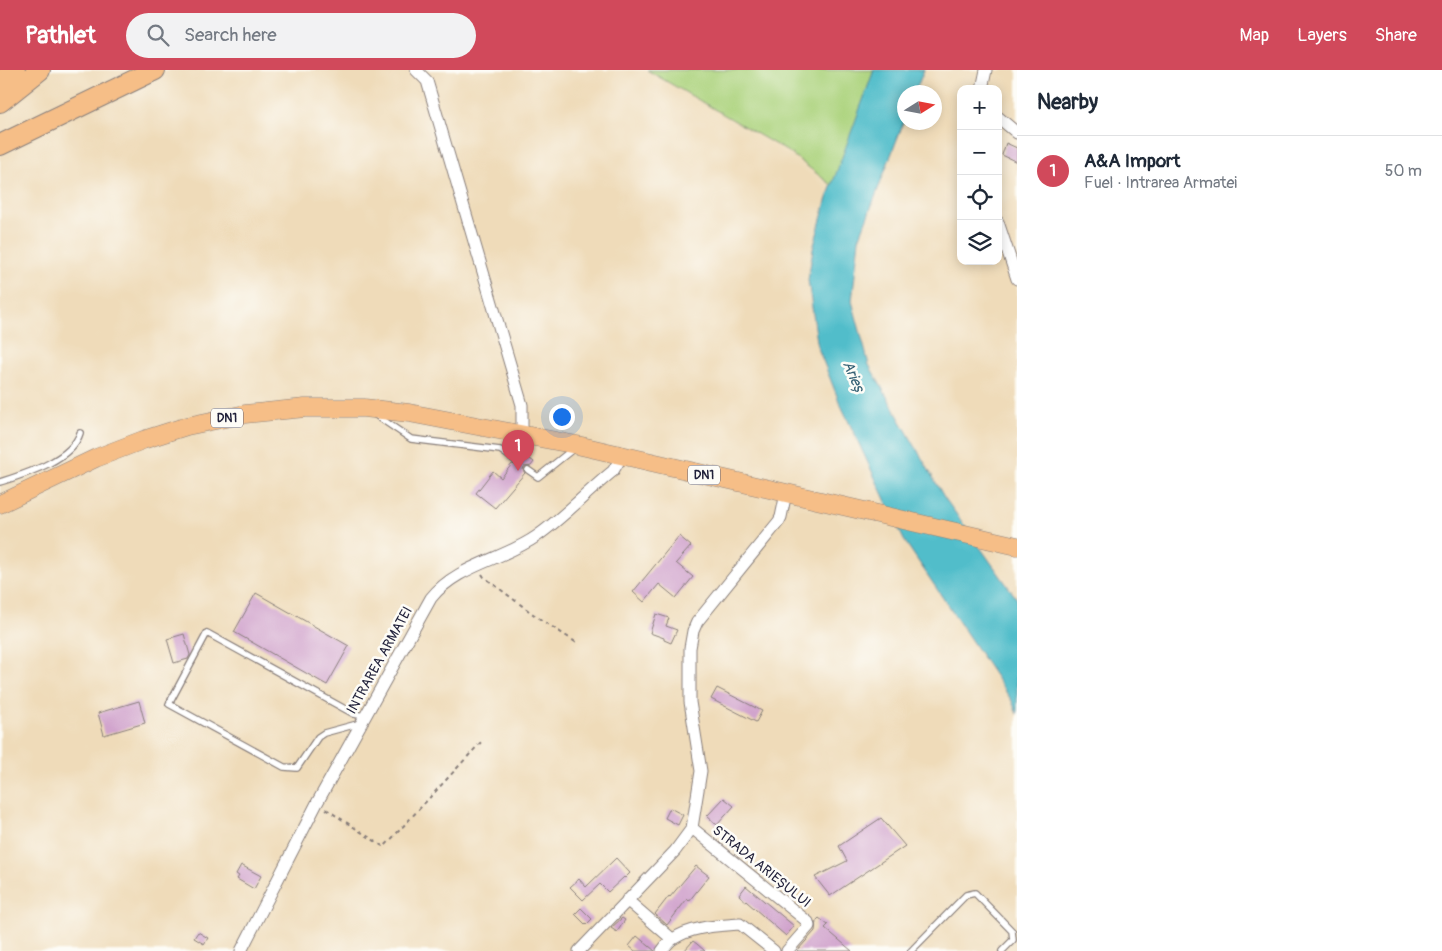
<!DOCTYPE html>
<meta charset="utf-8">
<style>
body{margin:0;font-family:Pangolin,sans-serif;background:#f2f2f3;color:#1f2937}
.controls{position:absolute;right:15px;top:15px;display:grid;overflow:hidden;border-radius:10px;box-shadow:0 2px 12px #0003}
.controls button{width:45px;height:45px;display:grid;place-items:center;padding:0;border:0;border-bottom:1px solid #e0e1e3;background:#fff;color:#1f2937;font:25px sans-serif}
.compass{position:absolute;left:897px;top:15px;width:45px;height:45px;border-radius:50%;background:#fff;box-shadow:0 2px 12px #0003;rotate:79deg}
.you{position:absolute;left:561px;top:346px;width:18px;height:18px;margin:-12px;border:4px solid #fff;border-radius:50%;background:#1a73e8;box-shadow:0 0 0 8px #1a73e833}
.badge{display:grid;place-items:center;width:32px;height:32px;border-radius:50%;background:#d1495b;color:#fff;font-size:16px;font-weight:700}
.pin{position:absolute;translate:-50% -41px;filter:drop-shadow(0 1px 2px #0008)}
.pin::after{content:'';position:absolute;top:26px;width:18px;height:15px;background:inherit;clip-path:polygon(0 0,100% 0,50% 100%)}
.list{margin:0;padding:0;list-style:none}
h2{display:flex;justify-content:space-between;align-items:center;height:65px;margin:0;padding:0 20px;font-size:21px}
h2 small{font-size:16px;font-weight:400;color:#747a83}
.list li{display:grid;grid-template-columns:32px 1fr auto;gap:15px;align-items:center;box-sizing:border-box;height:70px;padding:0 20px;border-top:1px solid #e0e1e3}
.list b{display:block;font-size:19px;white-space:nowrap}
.list p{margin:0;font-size:16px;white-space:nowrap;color:#747a83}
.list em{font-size:16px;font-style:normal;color:#747a83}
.icon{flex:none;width:28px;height:28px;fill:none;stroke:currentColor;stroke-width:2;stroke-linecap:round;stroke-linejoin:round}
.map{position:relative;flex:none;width:1017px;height:881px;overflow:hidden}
header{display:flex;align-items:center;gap:30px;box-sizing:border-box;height:70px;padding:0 25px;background:#d1495b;color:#fff}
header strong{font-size:24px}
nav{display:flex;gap:28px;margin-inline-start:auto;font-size:18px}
.search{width:350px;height:45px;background:#f2f2f3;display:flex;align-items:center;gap:12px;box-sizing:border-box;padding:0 18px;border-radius:28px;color:#747a83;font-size:19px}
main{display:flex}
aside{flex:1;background:#fff}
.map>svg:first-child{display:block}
</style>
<header>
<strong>Pathlet</strong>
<div class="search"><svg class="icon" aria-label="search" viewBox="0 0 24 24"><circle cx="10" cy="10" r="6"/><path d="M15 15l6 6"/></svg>Search here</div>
<nav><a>Map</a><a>Layers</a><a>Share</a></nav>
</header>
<main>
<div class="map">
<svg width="1017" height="881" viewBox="0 0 1017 881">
<rect width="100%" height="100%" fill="#fdfcf7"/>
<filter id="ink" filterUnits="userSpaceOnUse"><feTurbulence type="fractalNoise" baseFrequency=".02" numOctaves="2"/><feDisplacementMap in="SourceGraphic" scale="10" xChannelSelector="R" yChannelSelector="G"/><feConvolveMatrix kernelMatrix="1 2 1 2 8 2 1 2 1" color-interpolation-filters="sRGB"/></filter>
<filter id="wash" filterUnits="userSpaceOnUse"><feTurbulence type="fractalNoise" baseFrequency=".0096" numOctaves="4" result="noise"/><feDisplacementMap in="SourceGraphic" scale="20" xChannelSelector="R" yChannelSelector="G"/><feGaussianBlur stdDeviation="1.12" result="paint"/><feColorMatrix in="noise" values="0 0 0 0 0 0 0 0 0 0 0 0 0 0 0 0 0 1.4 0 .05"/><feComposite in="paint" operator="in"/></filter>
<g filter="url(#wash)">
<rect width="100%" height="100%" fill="#efdbb9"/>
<!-- green -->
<path fill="#acd37d" stroke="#677a5c" d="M 647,0 L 874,0 L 833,116 L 790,83 Z"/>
<!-- water -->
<path fill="#51bdca" stroke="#3a7082" d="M 874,0 L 924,0 L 915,22 L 904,22 L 904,51 L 859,169 L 852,231 L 869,295 L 944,427 L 1017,529 L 1017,644 L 1012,631 L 904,470 L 839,331 L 818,278 L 808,210 L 813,179 L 826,131 Z"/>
<g id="blocks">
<!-- building -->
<path fill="#d1a4cd" d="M 1006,73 L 1017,78 L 1017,92 L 1002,85 Z
M 521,382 L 534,392 L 531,396 L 524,397 L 523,400 L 525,403 L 495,438 L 476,423 L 493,401 L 501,408 L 512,394 L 515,395 L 519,393 L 520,390 L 518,386 Z
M 679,466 L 691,476 L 676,493 L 693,507 L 676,528 L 659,514 L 644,532 L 633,522 Z
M 256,523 L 349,576 L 327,615 L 234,562 Z
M 656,544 L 669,548 L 666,556 L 677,560 L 671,573 L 664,570 L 664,568 L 650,563 Z
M 184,564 L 190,585 L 188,589 L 174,593 L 167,569 Z
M 717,618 L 762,641 L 756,652 L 711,629 Z
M 139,631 L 145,653 L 104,665 L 98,643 Z
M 724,728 L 734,736 L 717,755 L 707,746 Z
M 670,738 L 683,745 L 678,755 L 665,748 Z
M 881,748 L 905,776 L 830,826 L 815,807 L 847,791 L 839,776 Z
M 616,788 L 630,803 L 625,808 L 624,807 L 608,822 L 600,814 L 583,830 L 570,817 L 579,809 L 586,817 Z
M 241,795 L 261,806 L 254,819 L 237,809 L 239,806 L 236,804 Z
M 696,796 L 709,806 L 689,831 L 687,829 L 667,855 L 655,844 L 669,826 L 670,827 Z
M 746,816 L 794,856 L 786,866 L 739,825 Z
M 581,838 L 592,849 L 586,855 L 575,844 Z
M 622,848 L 625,850 L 617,862 L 611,858 Z
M 819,848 L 828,855 L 825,858 L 852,881 L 797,881 L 815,861 L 816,851 Z
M 198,862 L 208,868 L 204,874 L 194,868 Z
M 637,866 L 655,881 L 635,881 L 629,876 Z
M 693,871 L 697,874 L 705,881 L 684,881 Z"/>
</g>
</g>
<g filter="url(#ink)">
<use href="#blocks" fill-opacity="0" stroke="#887e7a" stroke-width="1"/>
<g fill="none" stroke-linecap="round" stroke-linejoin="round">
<!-- service casing -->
<g stroke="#887e7a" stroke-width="8">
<path id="service" d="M 374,344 L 411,369 L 500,380 L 515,390
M 528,400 L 538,407 L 573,379
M 0,412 C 25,404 72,390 80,363
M 361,653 L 324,663 L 318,667 L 297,698 L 284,697 L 169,634 L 207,563 L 354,644 L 364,646
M 911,881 L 966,825 L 975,823 L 1012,861 L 1013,870 L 1002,881"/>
</g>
<!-- minor casing -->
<g stroke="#887e7a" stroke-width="13">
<path id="minor" d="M 416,0 L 427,11 L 522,335 L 522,365
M 982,19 L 986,0
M 998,47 L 1017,63
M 998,152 L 1017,209
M 692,758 L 808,852 L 809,856 L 787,881
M 627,830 L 672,869
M 241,881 L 317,733 L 431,528 C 457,495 503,490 537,466 C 563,448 588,421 613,401 L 622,386
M 579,881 L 675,781 L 692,758 L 701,701 L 690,632 L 690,578 L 693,561 L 697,552 L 779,451 L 781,447 L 786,423
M 662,881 C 665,877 668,872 673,869 C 692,856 718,856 740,854 L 774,881"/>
</g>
<!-- primary casing -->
<g stroke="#887e7a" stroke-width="19">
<path id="primary" d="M 0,434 L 96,388 L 143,370 L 187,356 L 245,344 L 305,338 L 364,338 L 409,343 L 577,375 L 1017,476"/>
</g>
<!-- motorway casing -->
<g stroke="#887e7a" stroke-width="22">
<path id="motorway" d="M 0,12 L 15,0
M 0,32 L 40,0
M 0,75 L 155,0"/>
</g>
<!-- path -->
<path stroke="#887e7a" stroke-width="2" stroke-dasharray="4 4" stroke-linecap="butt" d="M 482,504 L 484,507 L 537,547 L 577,573
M 326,739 L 384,777 L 483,670"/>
<!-- service -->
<use href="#service" stroke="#fff" stroke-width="5.5"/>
<!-- minor -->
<use href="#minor" stroke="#fff" stroke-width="11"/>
<!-- primary -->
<use href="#primary" stroke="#f6be87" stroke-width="18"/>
<!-- motorway -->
<use href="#motorway" stroke="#f6be87" stroke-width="20"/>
</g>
</g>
<g text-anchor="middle" stroke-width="5" stroke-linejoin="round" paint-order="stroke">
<!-- shield labels -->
<g fill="#fdfcf7" stroke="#646373" stroke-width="1">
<rect x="211" y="338.5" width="32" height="19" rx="4"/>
<rect x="688" y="395.5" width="32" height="19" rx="4"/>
</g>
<g font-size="12" font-weight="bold" fill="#22223b">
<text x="227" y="352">DN1</text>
<text x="704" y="409">DN1</text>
</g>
<!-- street labels -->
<g font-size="14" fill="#22223b" stroke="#fdfcf7">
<text transform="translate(379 590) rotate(-61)" y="5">INTRAREA ARMATEI</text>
<text transform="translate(762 796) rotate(39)" y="5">STRADA ARIEȘULUI</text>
</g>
<!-- water labels -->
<g font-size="15" font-style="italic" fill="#356074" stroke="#fdfcf7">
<text transform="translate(854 307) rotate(66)" y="5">Arieș</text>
</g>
</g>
</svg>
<div class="controls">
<button>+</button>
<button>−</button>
<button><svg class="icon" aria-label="locate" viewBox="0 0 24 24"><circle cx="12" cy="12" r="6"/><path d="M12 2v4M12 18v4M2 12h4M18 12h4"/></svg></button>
<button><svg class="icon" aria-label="layers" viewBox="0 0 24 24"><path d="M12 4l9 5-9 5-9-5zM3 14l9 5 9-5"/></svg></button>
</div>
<svg class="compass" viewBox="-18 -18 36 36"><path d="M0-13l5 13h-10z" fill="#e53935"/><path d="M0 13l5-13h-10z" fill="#747a83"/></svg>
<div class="you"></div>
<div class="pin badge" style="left:518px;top:401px">1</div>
</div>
<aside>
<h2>Nearby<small></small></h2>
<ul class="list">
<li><span class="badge">1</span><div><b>A&amp;A Import</b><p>Fuel · Intrarea Armatei</p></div><em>50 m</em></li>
</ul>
</aside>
</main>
